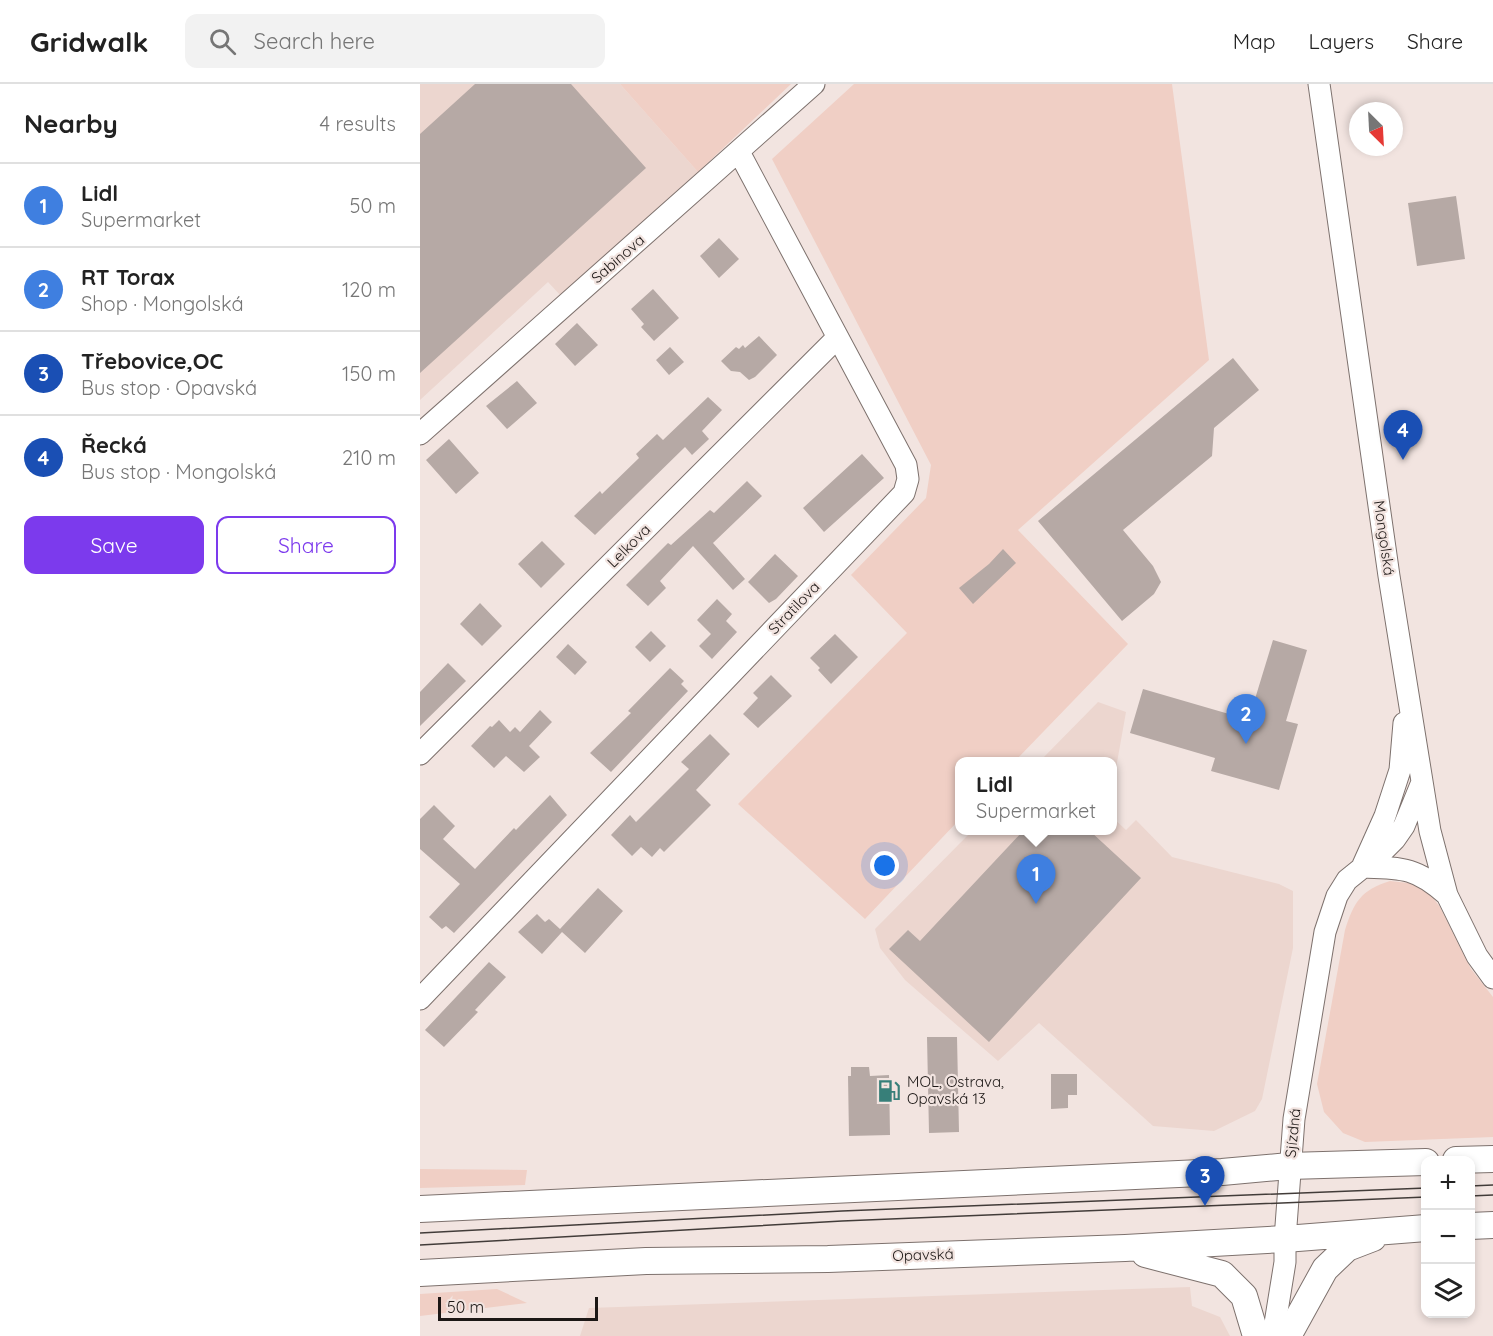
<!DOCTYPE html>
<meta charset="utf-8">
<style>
body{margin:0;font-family:Quicksand,sans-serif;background:#f2f2f2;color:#222}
.controls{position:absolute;right:18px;bottom:18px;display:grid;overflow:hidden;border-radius:12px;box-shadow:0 3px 9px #0003}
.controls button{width:54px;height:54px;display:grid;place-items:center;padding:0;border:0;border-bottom:2px solid #e0e0e0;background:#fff;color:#222;font:30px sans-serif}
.compass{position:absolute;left:929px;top:18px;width:54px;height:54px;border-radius:50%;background:#fff;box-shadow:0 3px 9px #0003;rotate:156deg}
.scale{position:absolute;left:18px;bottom:15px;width:160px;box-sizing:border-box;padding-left:6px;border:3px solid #1c1715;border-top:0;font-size:16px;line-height:21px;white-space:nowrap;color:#1c1715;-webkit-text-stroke:4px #f2e4e0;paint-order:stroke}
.you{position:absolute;left:465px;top:782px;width:21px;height:21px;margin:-15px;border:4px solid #fff;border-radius:50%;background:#1a73e8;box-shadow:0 0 0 9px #1a73e833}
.badge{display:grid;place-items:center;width:39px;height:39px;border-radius:50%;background:#7c3aed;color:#fff;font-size:20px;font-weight:700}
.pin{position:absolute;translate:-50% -50px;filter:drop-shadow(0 2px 3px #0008)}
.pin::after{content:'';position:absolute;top:32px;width:21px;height:18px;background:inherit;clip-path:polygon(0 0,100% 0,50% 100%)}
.popup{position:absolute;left:535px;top:673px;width:162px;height:78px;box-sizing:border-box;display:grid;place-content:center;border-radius:12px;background:#fff;filter:drop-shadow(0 2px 4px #0005);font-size:20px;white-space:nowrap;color:#767676}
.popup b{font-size:22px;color:#222}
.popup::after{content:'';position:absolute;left:50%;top:100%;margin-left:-12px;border:12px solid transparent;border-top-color:#fff}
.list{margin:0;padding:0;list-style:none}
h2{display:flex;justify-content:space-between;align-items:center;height:78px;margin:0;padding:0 24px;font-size:26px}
h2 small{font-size:20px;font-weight:400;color:#767676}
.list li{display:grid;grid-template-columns:39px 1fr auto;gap:18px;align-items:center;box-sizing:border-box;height:84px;padding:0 24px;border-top:2px solid #e0e0e0}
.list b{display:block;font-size:22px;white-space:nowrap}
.list p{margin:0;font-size:20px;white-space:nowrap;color:#767676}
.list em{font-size:20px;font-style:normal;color:#767676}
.actions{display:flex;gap:12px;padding:18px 24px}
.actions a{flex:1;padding:14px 0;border:2px solid #7c3aed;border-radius:12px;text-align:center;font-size:21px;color:#7c3aed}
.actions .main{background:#7c3aed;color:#fff}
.icon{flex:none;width:33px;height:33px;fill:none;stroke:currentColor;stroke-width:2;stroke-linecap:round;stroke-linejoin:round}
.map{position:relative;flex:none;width:1073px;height:1252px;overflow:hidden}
header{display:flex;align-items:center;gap:36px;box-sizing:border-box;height:84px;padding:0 30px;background:#fff;border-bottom:2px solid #e0e0e0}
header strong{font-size:28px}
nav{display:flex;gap:33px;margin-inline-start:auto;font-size:21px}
.search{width:420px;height:54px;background:#f2f2f2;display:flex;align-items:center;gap:15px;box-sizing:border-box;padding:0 21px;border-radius:12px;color:#767676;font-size:22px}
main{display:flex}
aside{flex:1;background:#fff}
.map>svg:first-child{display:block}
</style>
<header>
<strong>Gridwalk</strong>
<div class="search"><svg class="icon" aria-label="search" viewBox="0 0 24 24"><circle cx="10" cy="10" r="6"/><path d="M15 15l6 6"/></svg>Search here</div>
<nav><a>Map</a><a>Layers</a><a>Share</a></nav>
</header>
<main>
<aside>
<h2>Nearby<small>4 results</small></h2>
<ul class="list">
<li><span class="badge" style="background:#3f7fe0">1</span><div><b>Lidl</b><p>Supermarket</p></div><em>50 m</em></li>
<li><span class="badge" style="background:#3f7fe0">2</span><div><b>RT Torax</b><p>Shop · Mongolská</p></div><em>120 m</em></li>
<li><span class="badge" style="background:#1a4fb4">3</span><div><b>Třebovice,OC</b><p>Bus stop · Opavská</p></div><em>150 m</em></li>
<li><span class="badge" style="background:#1a4fb4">4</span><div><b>Řecká</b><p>Bus stop · Mongolská</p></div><em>210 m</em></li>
</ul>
<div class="actions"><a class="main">Save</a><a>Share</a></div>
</aside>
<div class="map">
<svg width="1073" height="1252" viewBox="0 0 1073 1252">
<rect width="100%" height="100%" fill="#f2e4e0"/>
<!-- built -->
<path fill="#ecd6cf" d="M 0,0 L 200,0 L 278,88 L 141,212 L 128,198 L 0,316 Z
M 678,618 L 706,628 L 693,701 L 692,678 L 620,677 Z
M 693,734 L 706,746 L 716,736 L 752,773 L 859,800 L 873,807 L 873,864 L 842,1015 L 835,1027 L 794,1047 L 733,1042 L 619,939 L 578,977 L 485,896 L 460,864 L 455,845 L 552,747 L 692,746 Z
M 770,1203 L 772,1222 L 800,1233 L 810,1252 L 160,1252 L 169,1224 Z"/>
<!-- green -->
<path fill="#f0cfc5" d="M 200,0 L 371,0 L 278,88 Z
M 434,0 L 752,0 L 789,276 L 598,446 L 708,560 L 595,677 L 540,678 L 539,736 L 445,835 L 318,720 L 487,549 L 431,491 L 506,414 L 511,381 L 352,75 Z
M 970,797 L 988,799 L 1000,803 L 1010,810 L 1020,823 L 1051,885 L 1073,913 L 1073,1053 L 945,1058 L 923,1049 L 904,1028 L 897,1000 L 925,846 C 934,818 941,806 970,797 Z
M 0,1085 L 107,1086 L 105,1101 L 0,1104 Z
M 77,1205 L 107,1219 L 0,1232 L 0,1210 Z"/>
<!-- building -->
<path fill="#b6a9a5" d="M 55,0 L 151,0 L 226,84 L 0,289 L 0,50 Z
M 1036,112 L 1045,175 L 997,182 L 988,119 Z
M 299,154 L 319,175 L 299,194 L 280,172 Z
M 233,205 L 259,234 L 234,257 L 221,243 L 224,240 L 211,225 Z
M 157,239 L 178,261 L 155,282 L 135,260 Z
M 339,252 L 357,271 L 335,293 L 329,296 L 320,288 L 311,287 L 301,277 L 316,263 L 319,265 L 323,261 L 325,264 Z
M 250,263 L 264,278 L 249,291 L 236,276 Z
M 813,274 L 839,306 L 794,344 L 792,372 L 703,446 L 733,482 L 741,498 L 734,510 L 702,537 L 618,437 Z
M 97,297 L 117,319 L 87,345 L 66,322 Z
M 288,313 L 302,326 L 282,347 L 289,355 L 272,371 L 265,363 L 175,451 L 154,432 L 180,407 L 182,410 L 219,374 L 216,370 L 237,350 L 243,356 Z
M 29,355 L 59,389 L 36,410 L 6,376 Z
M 442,370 L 464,394 L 404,448 L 383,424 Z
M 327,397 L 342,412 L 293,459 L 325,495 L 313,506 L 273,462 L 240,497 L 246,504 L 228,522 L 206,501 L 248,459 L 251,461 L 290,426 L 294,429 Z
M 122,457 L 145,480 L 121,504 L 98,480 Z
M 583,465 L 596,479 L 553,520 L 539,504 L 569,480 Z
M 355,470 L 378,492 L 356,515 L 349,519 L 328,498 Z
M 297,515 L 312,530 L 306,537 L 317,548 L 292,575 L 279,562 L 291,550 L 277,536 Z
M 60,519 L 82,542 L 62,562 L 40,540 Z
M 231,547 L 246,562 L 230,578 L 215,563 Z
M 415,550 L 438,573 L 411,600 L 398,586 L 400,584 L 390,574 Z
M 853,556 L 887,566 L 866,637 L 878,640 L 859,706 L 791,687 L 795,674 L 710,649 L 723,605 L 809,630 L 812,622 L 831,628 Z
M 148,560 L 167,578 L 155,591 L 136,573 Z
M 28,579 L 46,597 L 0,642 L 0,608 Z
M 250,584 L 264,597 L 261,600 L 268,607 L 191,688 L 170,669 L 211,629 L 208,627 Z
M 351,591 L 372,612 L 338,644 L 323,630 L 338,614 L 333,609 Z
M 120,626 L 132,638 L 109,662 L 120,673 L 104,688 L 86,672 L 74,684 L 51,662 L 70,642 L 72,643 L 79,636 L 90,648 L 95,643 L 100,648 Z
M 290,650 L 310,670 L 276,706 L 291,721 L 244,768 L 240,764 L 232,773 L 221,763 L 212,772 L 191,751 L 210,731 L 216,738 L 269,685 L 261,678 Z
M 130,711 L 147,731 L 34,849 L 26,842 L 22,845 L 9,833 L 40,800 L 0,765 L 0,735 L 14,721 L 35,742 L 23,755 L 55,785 L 94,744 L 96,746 Z
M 603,747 L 670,747 L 721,794 L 569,958 L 469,865 L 488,846 L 500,857 Z
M 178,804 L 203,827 L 165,869 L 142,848 L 122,870 L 98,848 L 117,830 L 125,838 L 129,835 L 140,845 Z
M 69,878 L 86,893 L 55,926 L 58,928 L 24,963 L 5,946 Z
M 507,953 L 537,953 L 539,1048 L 509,1049 Z
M 431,983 L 449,983 L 450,992 L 469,991 L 470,1051 L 429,1052 L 428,992 L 431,992 Z
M 631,990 L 657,990 L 657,1011 L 648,1011 L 648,1024 L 631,1025 Z"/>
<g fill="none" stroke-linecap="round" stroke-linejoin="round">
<!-- minor casing -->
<g stroke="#7d716d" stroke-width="23">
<path id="minor" d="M 899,0 L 969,492 L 1010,747 L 1027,811 L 1057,872 L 1073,894
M 0,350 L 394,0
M 0,670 L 417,254
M 943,781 L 965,732 L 980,686 L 984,639
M 942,783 C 982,784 996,783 1027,811
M 0,915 L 484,409 L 488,395 L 486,381 L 319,68
M 853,1252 L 865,1178 L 865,1155 L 874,1035 L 905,848 L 917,812 L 927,796 L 963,767 L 975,755 L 984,742 L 1002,698"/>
</g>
<!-- major casing -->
<g stroke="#7d716d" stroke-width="28">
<path id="major" d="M 1036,1076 L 1073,1075
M 0,1125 L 802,1088 L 869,1082 L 1006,1078
M 1050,1142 L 1073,1141
M 725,1170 L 802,1190 L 824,1212 L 836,1252
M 0,1189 L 226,1177 L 408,1175 L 705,1164 L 865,1155 L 1006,1144
M 868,1252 L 905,1185 L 927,1164 L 953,1154"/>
</g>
<!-- minor -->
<use href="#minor" stroke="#fff" stroke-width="21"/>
<!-- major -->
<use href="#major" stroke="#fff" stroke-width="26"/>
<!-- tram -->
<path stroke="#423c39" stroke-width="1.5" d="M 1050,1102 L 1073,1101
M 1050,1112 L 1073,1111
M 0,1149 L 422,1127 L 1006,1104
M 0,1161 L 422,1137 L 1006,1113"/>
</g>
<!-- icons -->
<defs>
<g id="fuel-bare" transform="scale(1.8)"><path d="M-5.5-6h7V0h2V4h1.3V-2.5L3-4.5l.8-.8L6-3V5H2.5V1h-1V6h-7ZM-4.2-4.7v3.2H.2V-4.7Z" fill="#377f79" stroke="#f2e4e0" stroke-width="2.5" paint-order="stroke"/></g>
</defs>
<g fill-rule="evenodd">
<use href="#fuel-bare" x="469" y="1007"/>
</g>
<g text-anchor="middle" stroke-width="4.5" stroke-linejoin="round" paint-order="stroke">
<!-- street labels -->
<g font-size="15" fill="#1c1715" stroke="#f2e4e0">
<text transform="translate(198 175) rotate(-41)" y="5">Sabinova</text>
<text transform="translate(964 454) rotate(82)" y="5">Mongolská</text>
<text transform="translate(209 462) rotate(-45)" y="5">Lelkova</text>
<text transform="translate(374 524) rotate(-46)" y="5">Stratilova</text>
<text transform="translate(873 1049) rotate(-84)" y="5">Sjízdná</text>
<text transform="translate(503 1171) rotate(-2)" y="5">Opavská</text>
</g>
<!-- poi labels -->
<g font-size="15" fill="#1c1715" stroke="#f2e4e0" text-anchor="start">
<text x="487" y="1003">MOL, Ostrava,<tspan x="487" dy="17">Opavská 13</tspan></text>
</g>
</g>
</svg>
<div class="controls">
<button>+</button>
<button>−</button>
<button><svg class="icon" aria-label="layers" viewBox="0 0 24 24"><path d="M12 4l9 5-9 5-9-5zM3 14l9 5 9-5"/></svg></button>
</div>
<svg class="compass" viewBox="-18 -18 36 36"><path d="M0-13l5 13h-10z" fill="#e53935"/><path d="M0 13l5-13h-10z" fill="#767676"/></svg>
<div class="scale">50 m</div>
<div class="you"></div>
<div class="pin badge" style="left:616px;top:820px;background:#3f7fe0">1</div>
<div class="popup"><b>Lidl</b>Supermarket</div>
<div class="pin badge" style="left:826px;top:660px;background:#3f7fe0">2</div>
<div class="pin badge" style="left:785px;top:1122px;background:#1a4fb4">3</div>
<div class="pin badge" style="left:983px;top:376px;background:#1a4fb4">4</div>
</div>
</main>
